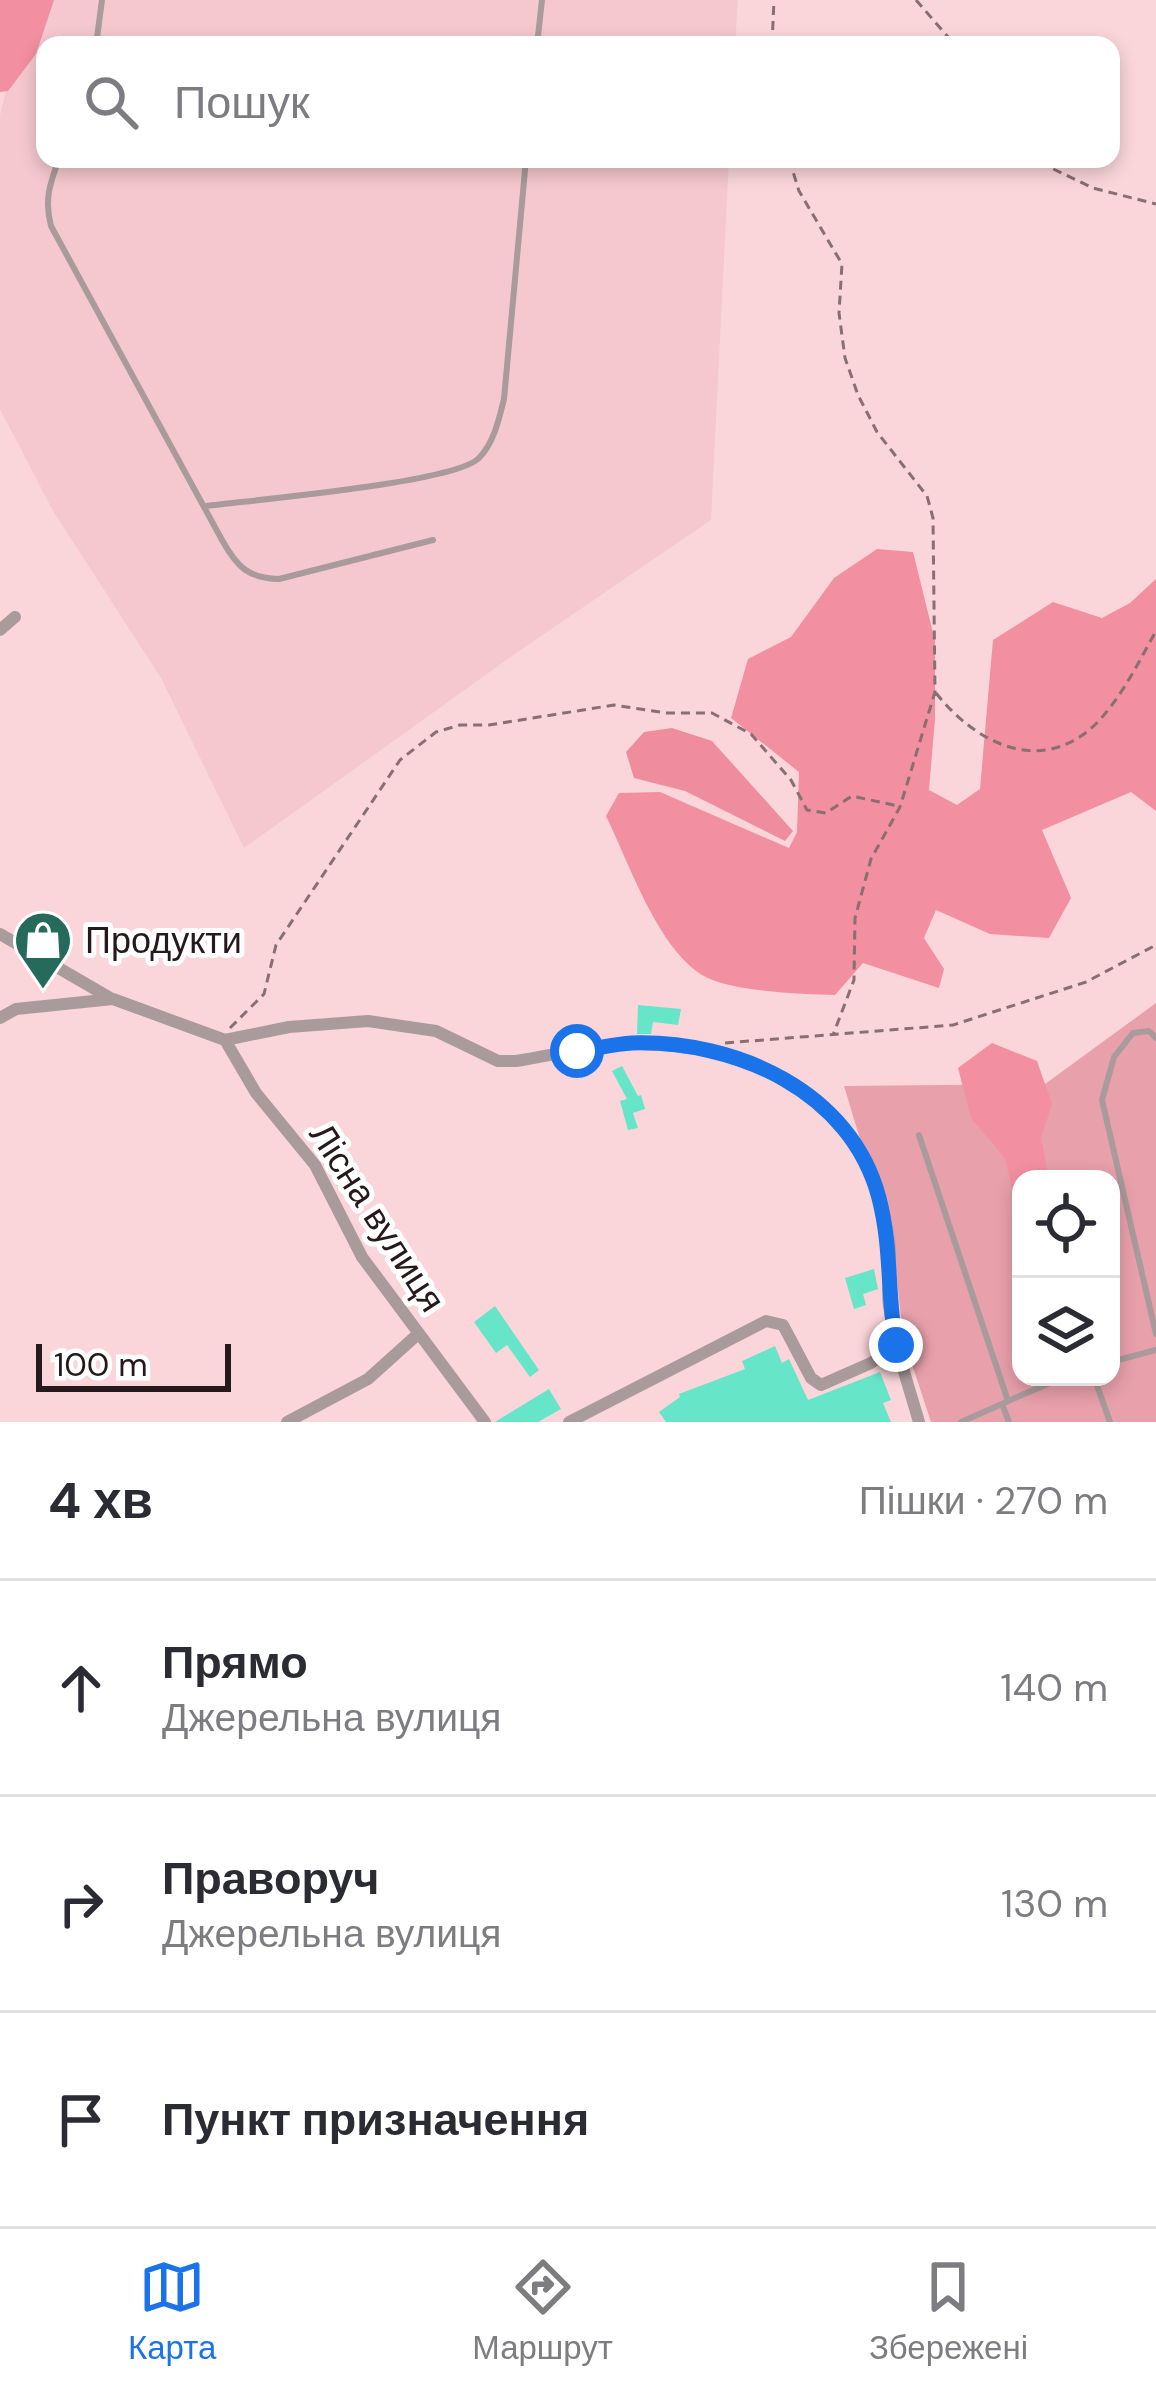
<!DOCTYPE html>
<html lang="uk">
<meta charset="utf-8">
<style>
body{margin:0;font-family:"DM Sans",sans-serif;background:#f7f7f7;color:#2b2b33}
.controls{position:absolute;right:36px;bottom:36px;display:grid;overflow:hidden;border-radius:24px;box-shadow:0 6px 18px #0003}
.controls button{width:108px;height:108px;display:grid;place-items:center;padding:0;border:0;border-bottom:3px solid #e1e1e2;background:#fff;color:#2b2b33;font:60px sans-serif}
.scale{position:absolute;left:36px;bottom:30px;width:195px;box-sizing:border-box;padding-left:12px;border:6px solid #26191b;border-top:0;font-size:33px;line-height:42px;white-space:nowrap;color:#26191b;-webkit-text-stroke:9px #fff;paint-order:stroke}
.stop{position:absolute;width:36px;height:36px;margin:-27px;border:9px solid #1a73e8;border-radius:50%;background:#fff}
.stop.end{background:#1a73e8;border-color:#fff;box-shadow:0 3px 12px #0008}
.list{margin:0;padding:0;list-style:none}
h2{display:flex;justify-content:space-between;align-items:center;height:156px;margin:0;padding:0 48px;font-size:51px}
h2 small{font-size:39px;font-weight:400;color:#7c7c81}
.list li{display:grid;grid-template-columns:78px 1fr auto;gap:36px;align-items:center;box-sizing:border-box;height:216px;padding:0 48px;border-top:3px solid #e1e1e2}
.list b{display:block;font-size:45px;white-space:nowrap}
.list p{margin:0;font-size:39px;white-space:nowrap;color:#7c7c81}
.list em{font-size:39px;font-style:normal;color:#7c7c81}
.icon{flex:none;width:66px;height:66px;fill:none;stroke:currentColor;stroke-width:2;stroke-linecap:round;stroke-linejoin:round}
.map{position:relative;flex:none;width:1156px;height:1422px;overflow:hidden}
.search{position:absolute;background:#fff;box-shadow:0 6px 18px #0003;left:36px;right:36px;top:36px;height:132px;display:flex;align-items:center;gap:30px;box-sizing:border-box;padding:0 42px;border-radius:24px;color:#7c7c81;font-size:45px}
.sheet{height:804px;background:#fff}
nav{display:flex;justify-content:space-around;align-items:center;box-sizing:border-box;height:168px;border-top:3px solid #e1e1e2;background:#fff;font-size:33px;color:#7c7c81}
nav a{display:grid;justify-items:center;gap:6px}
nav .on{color:#1a73e8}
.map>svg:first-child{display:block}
</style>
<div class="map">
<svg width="1156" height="1422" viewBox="0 0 1156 1422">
<rect width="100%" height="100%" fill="#fad6da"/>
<!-- built -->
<path fill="#f4c8ce" d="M 28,0 L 738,0 L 735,45 L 45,45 L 45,159 L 729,159 L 711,520 L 522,649 L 244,848 L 161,678 L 53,511 L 0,409 L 0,115 Z"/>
<!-- green -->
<path fill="#e8a0ab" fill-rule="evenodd" d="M 1156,1003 L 1156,1422 L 931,1422 L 903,1337 L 894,1251 L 844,1086 L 1045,1084 ZM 1021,1179 L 1111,1179 L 1111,1377 L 1021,1377 Z"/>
<!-- forest -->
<path fill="#f28fa0" d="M 0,0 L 54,0 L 36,54 L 8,91 L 0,92 Z
M 877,549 L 913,552 L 935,641 L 935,719 L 929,790 L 957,805 L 980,789 L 993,640 L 1053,602 L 1102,618 L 1130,603 L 1156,579 L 1156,811 L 1131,792 L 1042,830 L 1071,898 L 1049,938 L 990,934 L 936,910 L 924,938 L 944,969 L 939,988 L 863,963 L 835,995 C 802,994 725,992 699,973 C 656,943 629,863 606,816 L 619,793 L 660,792 L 789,848 L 797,832 L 799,772 L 731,718 L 748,659 L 791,637 L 834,578 Z
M 992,1043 L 1037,1061 L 1052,1104 L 1041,1138 L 1049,1179 L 1021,1179 L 1021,1229 L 1005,1158 L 971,1118 L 958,1068 Z"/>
<!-- water -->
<path fill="#ef8c9d" d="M 672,728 L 712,741 L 793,831 L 785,841 L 685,791 L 634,778 L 626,752 L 644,732 Z"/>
<!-- building -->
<path fill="#66e5c9" d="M 638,1005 L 681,1009 L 678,1025 L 653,1022 L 651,1034 L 637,1034 Z
M 622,1066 L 638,1096 L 641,1095 L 645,1109 L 633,1113 L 638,1128 L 628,1130 L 620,1101 L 627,1099 L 612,1071 Z
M 874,1269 L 878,1289 L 863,1294 L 866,1305 L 854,1309 L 845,1278 Z
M 495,1306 L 539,1370 L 530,1377 L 507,1345 L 496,1353 L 474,1322 Z
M 775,1346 L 782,1363 L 789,1359 L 808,1400 L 880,1372 L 891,1400 L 883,1403 L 891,1422 L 666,1422 L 659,1412 L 680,1397 L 679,1394 L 745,1369 L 742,1361 Z
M 549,1389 L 561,1409 L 538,1422 L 495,1422 Z"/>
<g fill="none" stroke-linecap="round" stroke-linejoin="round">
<!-- path -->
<path stroke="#876f72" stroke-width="3" stroke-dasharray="9 6" stroke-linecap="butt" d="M 916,0 L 955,45
M 772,45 L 774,0
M 789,159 L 799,191 L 842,264 L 839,313 L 845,358 L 858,395 L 877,432 L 927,496 L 933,518 L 935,692 L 900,807 L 871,859 L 855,918 L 854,980 L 833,1035
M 1043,159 L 1047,166 L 1093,188 L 1156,204
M 936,693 C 973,740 1034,774 1088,731 C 1117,707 1138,663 1156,631
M 230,1028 L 264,994 L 276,945 L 400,760 L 436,732 L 460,725 L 489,725 L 614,705 L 666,713 L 712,713 L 751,734 L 791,780 L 807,810 L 826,813 L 852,796 L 898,806
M 725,1043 L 953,1025 L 1086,982 L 1156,945"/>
<!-- service -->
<path stroke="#a99a9b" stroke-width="6" d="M 96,45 L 102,0
M 537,45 L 542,0
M 59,159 C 50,183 44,200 51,226 L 222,540 C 237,567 248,578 279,579 L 433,540
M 206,506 C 252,500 455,483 479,458 C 494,443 499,419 504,399 L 526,159
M 1156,1038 L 1149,1031 L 1133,1033 L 1114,1057 L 1102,1100 L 1156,1334
M 919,1135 L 1008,1401 L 1002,1404 L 1009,1422
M 1111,1362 L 1156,1350
M 1094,1377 L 1110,1422
M 1008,1401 L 1064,1377
M 961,1422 L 1002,1404"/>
<!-- minor -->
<path stroke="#a99a9b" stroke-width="12" d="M 0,630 L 15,617
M 0,934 L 112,999
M 0,1018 L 16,1009 L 113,999 L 225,1040 L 289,1027 L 368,1021 L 436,1031 L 498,1061 L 516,1061 C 554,1055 595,1044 634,1044 C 738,1043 849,1090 879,1197 C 884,1214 889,1234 890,1251 C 891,1270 886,1288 889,1306 C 895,1346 908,1384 919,1422
M 225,1040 L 256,1093 L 315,1165 L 362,1257 L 485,1422
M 287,1422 L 368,1379 L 418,1334
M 569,1422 L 766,1321 L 783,1325 L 811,1378 L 821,1385 L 871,1363 L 896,1345"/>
</g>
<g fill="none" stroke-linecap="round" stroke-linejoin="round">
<!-- route -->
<path stroke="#1a73e8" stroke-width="15" d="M 577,1051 C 595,1049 614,1044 632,1043 C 736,1040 851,1091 879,1198 C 892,1248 887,1295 896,1345"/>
</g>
<!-- icons -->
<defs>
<g id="shop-pin" transform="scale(3)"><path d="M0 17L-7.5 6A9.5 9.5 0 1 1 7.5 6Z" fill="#266a5b" stroke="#fff"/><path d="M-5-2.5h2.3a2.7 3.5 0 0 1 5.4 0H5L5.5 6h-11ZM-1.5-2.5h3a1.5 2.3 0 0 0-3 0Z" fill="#fff"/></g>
</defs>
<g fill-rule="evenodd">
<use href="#shop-pin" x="43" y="940"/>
</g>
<g text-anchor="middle" stroke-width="10" stroke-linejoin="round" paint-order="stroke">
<!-- poi labels -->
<g font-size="36" fill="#26191b" stroke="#fff" text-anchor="start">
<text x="85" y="953">Продукти</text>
</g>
<!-- street labels -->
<g font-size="36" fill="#26191b" stroke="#fff">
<text transform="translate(378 1217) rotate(57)" y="13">Лісна вулиця</text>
</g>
</g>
</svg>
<div class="controls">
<button><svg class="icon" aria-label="locate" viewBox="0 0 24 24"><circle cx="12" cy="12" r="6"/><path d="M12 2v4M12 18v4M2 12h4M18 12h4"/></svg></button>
<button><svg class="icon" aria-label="layers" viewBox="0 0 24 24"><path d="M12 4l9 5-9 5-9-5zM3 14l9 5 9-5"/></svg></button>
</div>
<div class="scale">100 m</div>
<div class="stop" style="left:577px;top:1051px"></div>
<div class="stop end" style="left:896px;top:1345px"></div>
<div class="search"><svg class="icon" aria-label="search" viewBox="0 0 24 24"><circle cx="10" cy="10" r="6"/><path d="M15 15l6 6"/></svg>Пошук</div>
</div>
<section class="sheet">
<h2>4 хв<small>Пішки · 270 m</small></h2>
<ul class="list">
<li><svg class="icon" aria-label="ahead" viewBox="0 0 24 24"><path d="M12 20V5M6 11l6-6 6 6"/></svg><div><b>Прямо</b><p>Джерельна вулиця</p></div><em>140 m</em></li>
<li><svg class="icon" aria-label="right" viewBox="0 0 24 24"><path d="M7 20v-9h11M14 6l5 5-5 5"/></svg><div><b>Праворуч</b><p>Джерельна вулиця</p></div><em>130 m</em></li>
<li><svg class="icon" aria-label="arrive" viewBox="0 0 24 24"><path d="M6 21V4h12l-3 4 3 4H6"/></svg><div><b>Пункт призначення</b></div></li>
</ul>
</section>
<nav>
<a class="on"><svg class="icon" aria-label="map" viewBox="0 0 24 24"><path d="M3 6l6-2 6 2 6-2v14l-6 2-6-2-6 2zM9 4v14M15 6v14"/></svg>Карта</a>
<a><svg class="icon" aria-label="directions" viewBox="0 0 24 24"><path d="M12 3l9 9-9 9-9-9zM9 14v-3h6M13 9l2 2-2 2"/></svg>Маршрут</a>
<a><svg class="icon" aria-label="saved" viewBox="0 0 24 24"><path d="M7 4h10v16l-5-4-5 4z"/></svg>Збережені</a>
</nav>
